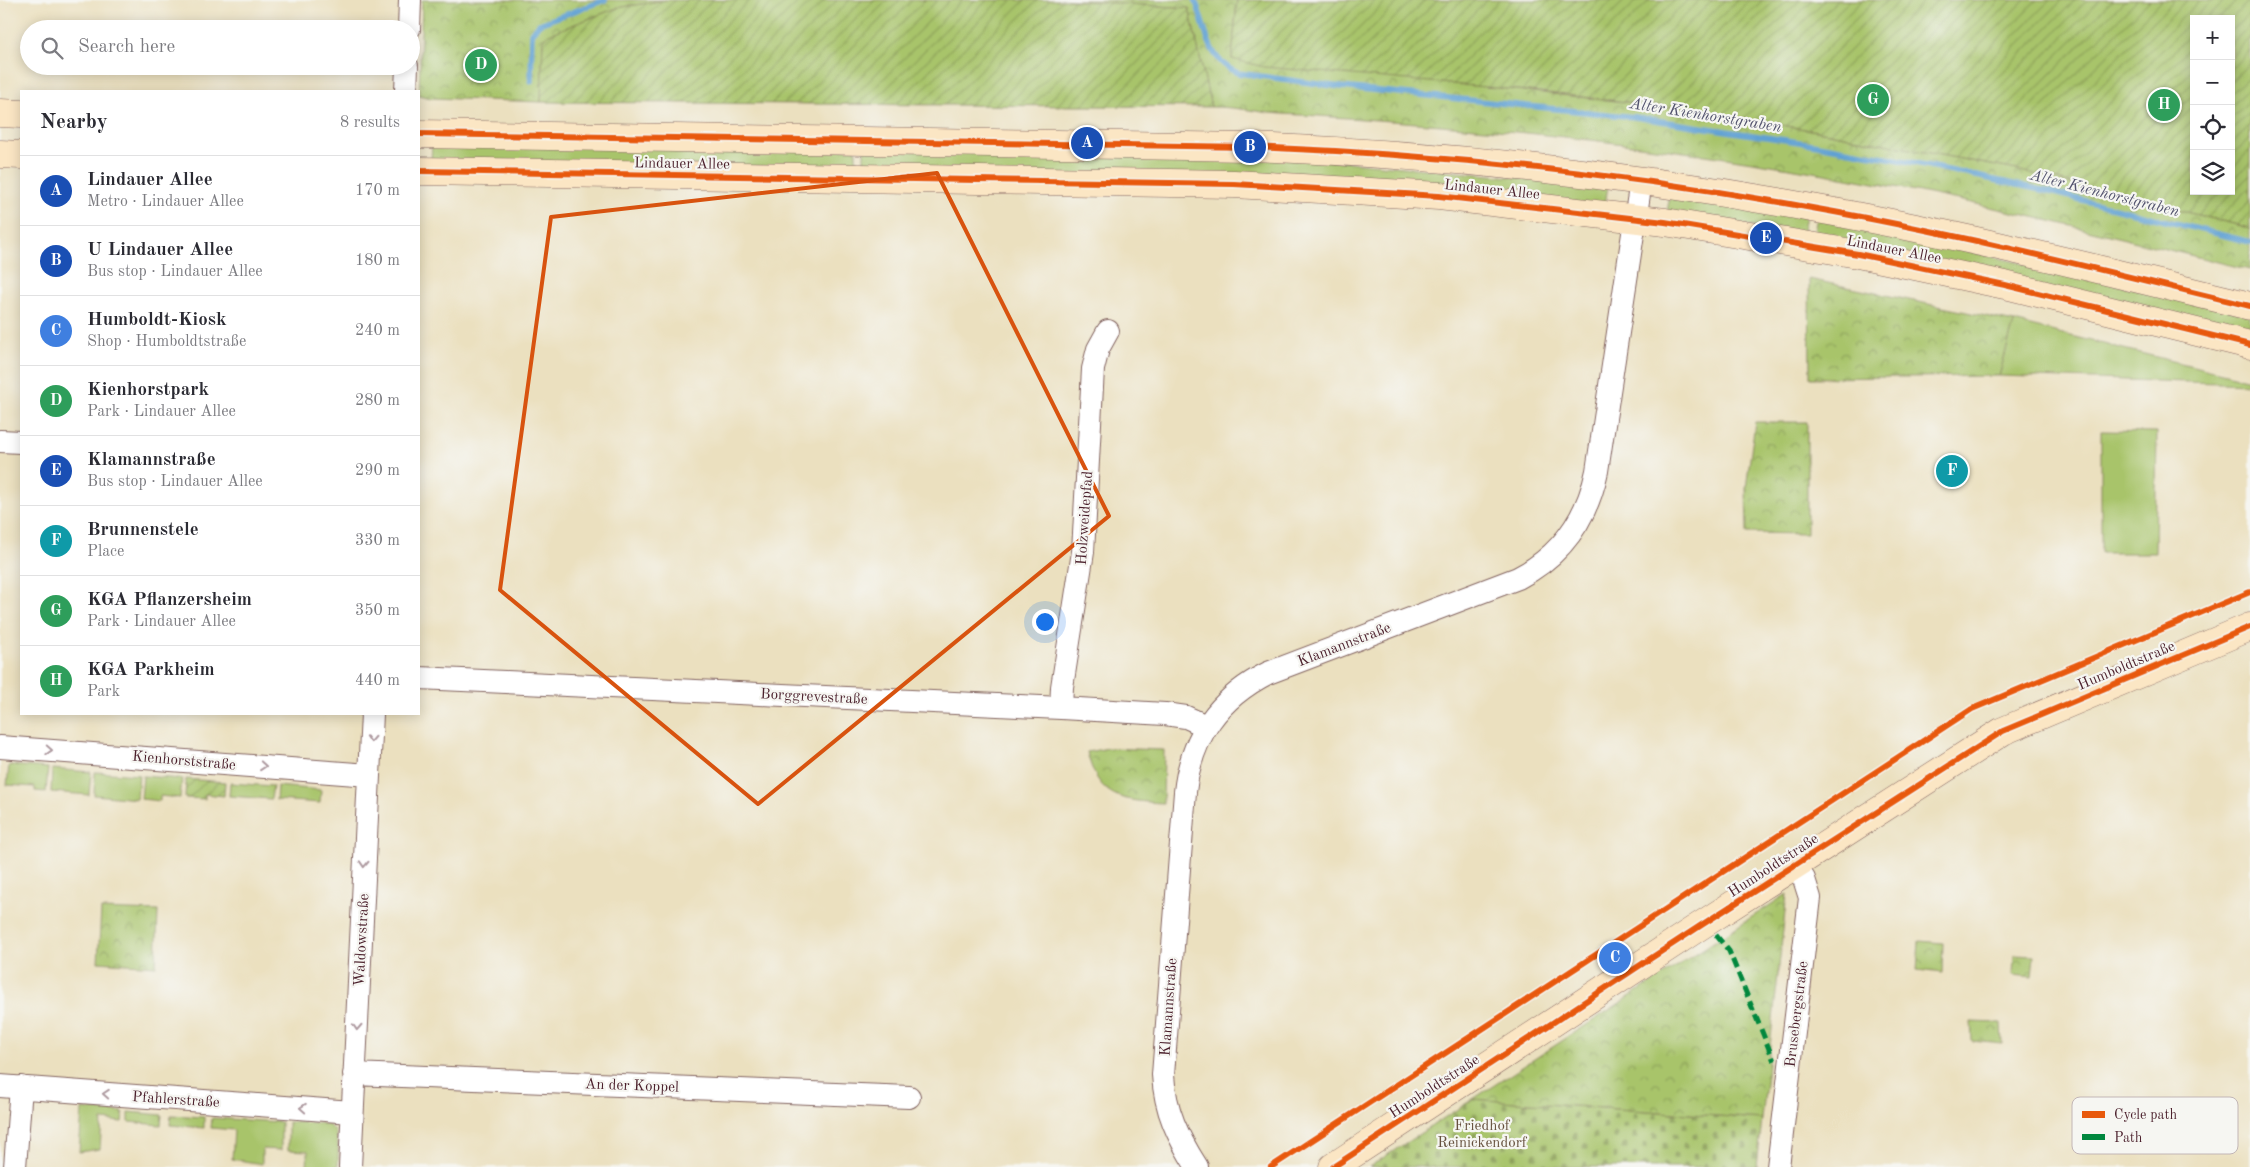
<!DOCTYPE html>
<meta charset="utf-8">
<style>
body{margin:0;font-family:"Old Standard TT",serif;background:#f2f2f3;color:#2b2b33}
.controls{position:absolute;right:15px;top:15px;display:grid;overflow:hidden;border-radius:0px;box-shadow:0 2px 12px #0003}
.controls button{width:45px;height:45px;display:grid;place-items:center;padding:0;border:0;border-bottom:1px solid #e1e1e2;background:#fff;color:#2b2b33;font:25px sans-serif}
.you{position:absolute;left:1044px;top:621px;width:18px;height:18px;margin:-12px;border:4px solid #fff;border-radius:50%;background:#1a73e8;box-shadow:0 0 0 8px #1a73e833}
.badge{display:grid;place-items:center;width:32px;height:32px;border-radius:50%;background:#c8321e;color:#fff;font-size:16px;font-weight:700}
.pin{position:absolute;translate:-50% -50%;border:2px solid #fff;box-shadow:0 1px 5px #0006}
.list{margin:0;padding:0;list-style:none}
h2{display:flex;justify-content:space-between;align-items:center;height:65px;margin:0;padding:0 20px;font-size:21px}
h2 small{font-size:16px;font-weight:400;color:#7c7c81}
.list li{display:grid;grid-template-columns:32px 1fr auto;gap:15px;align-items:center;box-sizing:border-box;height:70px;padding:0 20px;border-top:1px solid #e1e1e2}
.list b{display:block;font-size:19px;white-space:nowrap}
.list p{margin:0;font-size:16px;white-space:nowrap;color:#7c7c81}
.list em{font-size:16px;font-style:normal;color:#7c7c81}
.icon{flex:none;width:28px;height:28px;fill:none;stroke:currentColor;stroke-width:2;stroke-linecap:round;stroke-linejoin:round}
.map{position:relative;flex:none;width:2250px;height:1167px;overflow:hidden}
.search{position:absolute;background:#fff;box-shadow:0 2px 12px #0003;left:20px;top:20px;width:400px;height:55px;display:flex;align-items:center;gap:12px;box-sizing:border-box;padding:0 18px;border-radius:28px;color:#7c7c81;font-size:19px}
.panel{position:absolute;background:#fff;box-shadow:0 2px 12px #0003;left:20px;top:90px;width:400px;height:625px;border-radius:0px}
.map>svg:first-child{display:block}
</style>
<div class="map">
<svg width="2250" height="1167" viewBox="0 0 2250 1167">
<defs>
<pattern id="cemetery-stones" width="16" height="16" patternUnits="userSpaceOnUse" patternTransform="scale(1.25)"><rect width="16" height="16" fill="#a8c46b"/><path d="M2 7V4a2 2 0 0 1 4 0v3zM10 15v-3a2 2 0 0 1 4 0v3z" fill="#8b9f58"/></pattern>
<pattern id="park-crowns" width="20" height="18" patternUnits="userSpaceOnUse" patternTransform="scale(1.25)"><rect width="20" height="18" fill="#a8c46b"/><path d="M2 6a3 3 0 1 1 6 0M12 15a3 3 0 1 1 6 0" fill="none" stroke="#8b9f58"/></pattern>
<pattern id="garden-furrows" width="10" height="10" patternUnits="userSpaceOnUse" patternTransform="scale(1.25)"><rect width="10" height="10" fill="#a8c46b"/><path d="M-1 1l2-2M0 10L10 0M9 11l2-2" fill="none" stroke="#8b9f58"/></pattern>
</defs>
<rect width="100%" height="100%" fill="#f6f6f2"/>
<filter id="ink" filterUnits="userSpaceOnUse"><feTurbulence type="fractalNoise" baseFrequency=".02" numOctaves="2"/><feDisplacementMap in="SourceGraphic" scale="10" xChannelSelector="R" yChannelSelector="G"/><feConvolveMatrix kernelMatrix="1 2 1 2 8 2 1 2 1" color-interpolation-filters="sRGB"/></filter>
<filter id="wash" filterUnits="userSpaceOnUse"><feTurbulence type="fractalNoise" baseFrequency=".0096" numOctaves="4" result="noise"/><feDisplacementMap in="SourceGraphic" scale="20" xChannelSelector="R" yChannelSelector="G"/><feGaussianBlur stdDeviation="1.12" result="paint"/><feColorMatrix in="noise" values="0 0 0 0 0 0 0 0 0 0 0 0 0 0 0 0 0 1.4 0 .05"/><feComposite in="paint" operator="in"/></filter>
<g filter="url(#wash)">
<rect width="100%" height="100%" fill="#ebe0bf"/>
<!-- grass -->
<path fill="#a8c46b" stroke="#79724b" d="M 432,143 L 856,149 L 856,168 L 431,161 Z
M 864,149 L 1295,157 L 1608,186 L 1605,205 L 864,168 Z
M 1670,194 L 1806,216 L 1802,235 L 1667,213 Z
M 1817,217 L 2250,315 L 2250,336 L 1813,237 Z
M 2014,322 L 2250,380 L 2250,384 L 1999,376 Z
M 2101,431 L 2157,432 L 2155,553 L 2101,553 Z
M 9,765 L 48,768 L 46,792 L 35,791 L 35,787 L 7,785 Z
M 52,769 L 91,772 L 89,795 L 51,792 Z
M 95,772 L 139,775 L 137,799 L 94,795 Z
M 143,776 L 182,779 L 180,798 L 160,796 L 160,801 L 141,799 Z
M 230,783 L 273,786 L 271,799 L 229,796 Z
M 277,786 L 321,790 L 320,803 L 276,800 Z
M 82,1109 L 123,1112 L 122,1122 L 102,1120 L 100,1149 L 79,1152 Z
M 129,1112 L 162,1115 L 161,1125 L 129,1122 Z
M 171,1115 L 204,1117 L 204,1128 L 170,1125 Z
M 212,1118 L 281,1122 L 281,1150 L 262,1149 L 262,1164 L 232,1159 L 234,1130 L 211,1128 Z
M 288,1122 C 333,1124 340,1117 338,1167 L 307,1167 L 308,1151 L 288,1150 Z"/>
<!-- cemetery -->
<path fill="url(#cemetery-stones)" stroke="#79724b" d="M 1473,1099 L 1762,1119 L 1757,1167 L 1369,1167 Z"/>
<!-- park -->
<path fill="url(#park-crowns)" stroke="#79724b" d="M 422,0 L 666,0 L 617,8 L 549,34 L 543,39 L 541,102 L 431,98 L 419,95 Z
M 1066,0 L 1237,0 L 1232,59 L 1679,108 L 1829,133 L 2017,170 L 2250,228 L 2250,270 C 2120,238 1990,204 1858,180 C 1684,148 1508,128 1332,117 C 1311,115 1290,115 1269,113 C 1249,110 1231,107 1211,107 L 1189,8 Z
M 1809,279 L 2014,322 L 1999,376 L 1810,378 Z
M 1755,422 L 1807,422 L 1807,534 L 1747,533 L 1746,488 Z
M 1108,748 L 1164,750 L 1163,803 C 1121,801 1098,798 1087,752 Z
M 1787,894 L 1762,1119 L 1473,1099 Z
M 101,909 L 158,911 L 156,966 L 98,962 Z
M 1919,941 L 1943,943 L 1942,973 L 1917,970 Z
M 2014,955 L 2034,956 L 2032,977 L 2013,975 Z
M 1971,1022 L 2001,1023 L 2002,1044 L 1972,1041 Z"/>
<!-- garden -->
<path fill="url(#garden-furrows)" stroke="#79724b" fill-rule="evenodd" d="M 666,0 L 1066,0 L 1189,8 L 1211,107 L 541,102 L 543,39 L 549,34 L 617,8 Z
M 1237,0 L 2250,0 L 2250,228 L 2017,170 L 1829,133 L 1679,108 L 1540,92 L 1264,67 L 1232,59 ZM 2194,19 L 2231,19 L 2231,191 L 2194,191 Z
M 186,779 L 225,782 L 224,796 L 205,794 L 205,799 L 185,798 Z"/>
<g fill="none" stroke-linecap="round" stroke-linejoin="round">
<!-- stream -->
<path stroke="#60a1d3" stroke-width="5.5" d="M 1195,0 C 1207,29 1206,60 1238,73 L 1341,87 L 1635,117 L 1812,144 L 1906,161 L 2046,191 L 2250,242
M 531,81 L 532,33 L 539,24 L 605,0"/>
</g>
</g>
<g filter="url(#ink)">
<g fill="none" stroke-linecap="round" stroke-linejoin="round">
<!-- street casing -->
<g stroke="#82635f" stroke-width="24">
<path id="street" d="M 409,29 L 410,0
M 406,91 L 407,66
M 0,441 L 21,442
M 419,678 L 1061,708 L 1165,714 L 1186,717 L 1206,726
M 1061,708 L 1062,687 L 1083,552 L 1093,369 L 1098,349 L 1108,331
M 0,747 L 369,775
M 354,1074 L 909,1097
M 0,1086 L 352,1112
M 15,1167 L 21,1087
M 350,1167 L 372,714
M 1197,1167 C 1178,1137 1165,1111 1163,1075 L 1185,792 C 1191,736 1219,698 1268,673 L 1518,578 C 1562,555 1587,519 1597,471 L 1641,181
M 1778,1167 L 1810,898 L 1804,879 L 1794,865"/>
</g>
<!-- secondary casing -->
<g stroke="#82635f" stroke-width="29">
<path id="secondary" d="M 0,113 L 21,114
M 419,134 L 1250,147 C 1438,154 1627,174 1812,208 C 1960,234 2105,271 2250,306
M 0,154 L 21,155
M 419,171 L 1234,184 L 1439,196 L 1665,222 L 1858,254 L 2005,285 L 2250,345
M 1333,1167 L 1700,926 L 2003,731 L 2250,627"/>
</g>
<!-- street -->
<use href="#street" stroke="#fff" stroke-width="22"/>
<!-- secondary -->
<use href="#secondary" stroke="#fbe6c4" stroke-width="28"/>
<!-- quiet -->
<path stroke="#00873e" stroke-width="5" stroke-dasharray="10 5" stroke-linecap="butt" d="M 1716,935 L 1729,951 L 1774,1061"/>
<!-- cycleway casing -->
<g stroke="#f6f6f2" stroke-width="9">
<path id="cycleway" d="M 419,134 L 1250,147 C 1438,154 1627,174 1812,208 C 1960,234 2105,271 2250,306
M 419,171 L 1234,184 L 1439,196 L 1665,222 L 1858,254 L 2005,285 L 2250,345
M 1271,1167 L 1972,709 L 2250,592
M 1333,1167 L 1700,926 L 2003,731 L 2250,627"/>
</g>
<!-- cycleway -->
<use href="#cycleway" stroke="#e8590c" stroke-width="6"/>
</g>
<!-- one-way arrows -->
<defs><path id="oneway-chevron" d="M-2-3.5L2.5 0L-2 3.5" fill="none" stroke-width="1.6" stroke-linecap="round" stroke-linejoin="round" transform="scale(1.25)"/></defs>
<g stroke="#ae9aa0">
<use href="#oneway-chevron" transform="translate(371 739) rotate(93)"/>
<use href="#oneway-chevron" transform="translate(49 750) rotate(3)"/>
<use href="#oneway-chevron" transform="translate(263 766) rotate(5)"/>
<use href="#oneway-chevron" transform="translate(364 864) rotate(93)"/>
<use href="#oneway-chevron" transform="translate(357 1027) rotate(93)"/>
<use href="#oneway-chevron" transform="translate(106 1094) rotate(-176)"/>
<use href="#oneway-chevron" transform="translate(303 1108) rotate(-176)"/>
</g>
</g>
<!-- marked area -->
<path fill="none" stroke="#d8530f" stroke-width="4" stroke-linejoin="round" d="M 937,173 L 1109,516 L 758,804 L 500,590 L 551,217 Z"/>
<g text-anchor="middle" stroke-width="4.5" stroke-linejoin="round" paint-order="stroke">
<!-- street labels -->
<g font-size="15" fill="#4a1f2b" stroke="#f6f6f2">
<text transform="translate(682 163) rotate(1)" y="5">Lindauer Allee</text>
<text transform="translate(1492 189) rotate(6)" y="5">Lindauer Allee</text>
<text transform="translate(1894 249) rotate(11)" y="5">Lindauer Allee</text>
<text transform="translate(1084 518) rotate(-86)" y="5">Holzweidepfad</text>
<text transform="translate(1344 644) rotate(-21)" y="5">Klamannstraße</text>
<text transform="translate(2126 665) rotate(-23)" y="5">Humboldtstraße</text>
<text transform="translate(814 696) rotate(3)" y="5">Borggrevestraße</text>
<text transform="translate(184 760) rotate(5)" y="5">Kienhorststraße</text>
<text transform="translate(1773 865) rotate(-33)" y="5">Humboldtstraße</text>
<text transform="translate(361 940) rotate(-87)" y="5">Waldowstraße</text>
<text transform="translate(1168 1007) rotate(-86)" y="5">Klamannstraße</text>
<text transform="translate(1796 1014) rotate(-83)" y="5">Brusebergstraße</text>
<text transform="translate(632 1085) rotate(2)" y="5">An der Koppel</text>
<text transform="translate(1434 1086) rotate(-33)" y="5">Humboldtstraße</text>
<text transform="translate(176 1099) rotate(4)" y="5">Pfahlerstraße</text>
</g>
<!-- park labels -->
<g font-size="15" fill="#66513e" stroke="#f6f6f2">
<text x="1482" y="1130">Friedhof<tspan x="1482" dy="17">Reinickendorf</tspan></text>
</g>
<!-- water labels -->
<g font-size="16" font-style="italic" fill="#53536e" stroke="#f6f6f2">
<text transform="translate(1706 114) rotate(9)" y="6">Alter Kienhorstgraben</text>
<text transform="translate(2105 192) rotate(14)" y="6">Alter Kienhorstgraben</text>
</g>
</g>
<!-- legend -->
<rect x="2072" y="1097" width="166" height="57" rx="8" fill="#f6f6f2" stroke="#c2b6b6" stroke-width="1"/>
<rect x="2082" y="1111" width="23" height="7" fill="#e8590c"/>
<rect x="2082" y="1134" width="23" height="6" fill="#00873e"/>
<g font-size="14" fill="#4a1f2b">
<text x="2114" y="1119">Cycle path</text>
<text x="2114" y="1142">Path</text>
</g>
</svg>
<div class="controls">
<button>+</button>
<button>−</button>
<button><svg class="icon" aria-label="locate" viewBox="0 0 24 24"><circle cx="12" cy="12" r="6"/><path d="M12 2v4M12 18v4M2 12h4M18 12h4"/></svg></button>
<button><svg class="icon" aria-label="layers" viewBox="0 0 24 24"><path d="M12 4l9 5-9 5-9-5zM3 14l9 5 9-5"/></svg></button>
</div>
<div class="you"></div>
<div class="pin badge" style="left:1087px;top:143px;background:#1a4fb4">A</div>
<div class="pin badge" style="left:1250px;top:147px;background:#1a4fb4">B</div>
<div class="pin badge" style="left:1615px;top:958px;background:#3f7fe0">C</div>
<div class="pin badge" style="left:481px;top:65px;background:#2e9e5b">D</div>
<div class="pin badge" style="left:1766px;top:238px;background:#1a4fb4">E</div>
<div class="pin badge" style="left:1952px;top:471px;background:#0f9aa8">F</div>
<div class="pin badge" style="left:1873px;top:100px;background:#2e9e5b">G</div>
<div class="pin badge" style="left:2164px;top:105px;background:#2e9e5b">H</div>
<div class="search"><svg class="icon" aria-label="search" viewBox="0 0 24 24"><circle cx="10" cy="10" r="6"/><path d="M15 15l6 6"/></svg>Search here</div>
<section class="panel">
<h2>Nearby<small>8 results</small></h2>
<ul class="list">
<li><span class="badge" style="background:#1a4fb4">A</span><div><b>Lindauer Allee</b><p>Metro · Lindauer Allee</p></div><em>170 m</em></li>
<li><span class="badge" style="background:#1a4fb4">B</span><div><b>U Lindauer Allee</b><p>Bus stop · Lindauer Allee</p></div><em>180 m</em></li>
<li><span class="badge" style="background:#3f7fe0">C</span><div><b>Humboldt-Kiosk</b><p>Shop · Humboldtstraße</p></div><em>240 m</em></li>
<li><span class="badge" style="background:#2e9e5b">D</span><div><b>Kienhorstpark</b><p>Park · Lindauer Allee</p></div><em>280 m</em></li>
<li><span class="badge" style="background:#1a4fb4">E</span><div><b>Klamannstraße</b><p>Bus stop · Lindauer Allee</p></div><em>290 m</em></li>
<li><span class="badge" style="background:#0f9aa8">F</span><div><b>Brunnenstele</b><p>Place</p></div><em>330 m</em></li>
<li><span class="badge" style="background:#2e9e5b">G</span><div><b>KGA Pflanzersheim</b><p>Park · Lindauer Allee</p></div><em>350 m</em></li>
<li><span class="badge" style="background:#2e9e5b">H</span><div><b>KGA Parkheim</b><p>Park</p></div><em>440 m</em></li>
</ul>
</section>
</div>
